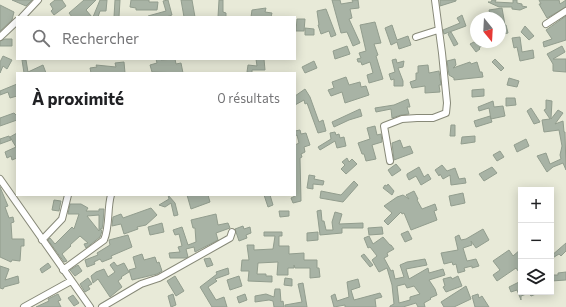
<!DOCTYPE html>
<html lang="fr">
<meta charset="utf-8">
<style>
body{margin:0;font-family:Commissioner,sans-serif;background:#f6f6f6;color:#202124}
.controls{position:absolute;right:12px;bottom:12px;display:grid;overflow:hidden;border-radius:0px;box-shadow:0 2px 10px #0003}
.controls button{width:36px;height:36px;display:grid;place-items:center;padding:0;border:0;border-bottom:1px solid #e0e0e0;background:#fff;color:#202124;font:20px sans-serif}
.compass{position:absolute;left:470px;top:12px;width:36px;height:36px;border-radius:50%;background:#fff;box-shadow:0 2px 10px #0003;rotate:162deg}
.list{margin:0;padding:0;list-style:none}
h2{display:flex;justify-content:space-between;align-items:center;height:52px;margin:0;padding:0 16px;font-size:17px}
h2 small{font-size:13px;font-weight:400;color:#757577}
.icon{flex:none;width:22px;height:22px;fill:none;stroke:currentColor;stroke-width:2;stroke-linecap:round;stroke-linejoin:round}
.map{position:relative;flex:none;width:566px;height:307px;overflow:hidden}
.search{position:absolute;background:#fff;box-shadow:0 2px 10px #0003;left:16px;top:16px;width:280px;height:44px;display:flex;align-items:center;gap:10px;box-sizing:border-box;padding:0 14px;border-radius:0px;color:#757577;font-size:15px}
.panel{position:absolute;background:#fff;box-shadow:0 2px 10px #0003;left:16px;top:72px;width:280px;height:124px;border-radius:0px}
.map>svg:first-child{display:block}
</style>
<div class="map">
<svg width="566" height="307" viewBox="0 0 566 307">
<rect width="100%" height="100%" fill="#e8ead8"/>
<!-- building -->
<path fill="#a8b3a5" stroke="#929d8e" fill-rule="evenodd" d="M 12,0 L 32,0 L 26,6 Z
M 55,0 L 62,0 L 66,6 L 54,15 L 51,11 L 53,9 L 50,4 Z
M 84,0 L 96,0 L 86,10 L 92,17 L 72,17 L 69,13 Z
M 100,0 L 107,0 L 106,11 L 100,11 L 98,17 L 93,17 Z
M 115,0 L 120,0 L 119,17 L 114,17 Z
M 131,0 L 149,0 L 149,2 L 158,2 L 157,10 L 136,10 L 136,8 L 130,7 Z
M 168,0 L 172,15 L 166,17 L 149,17 L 148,16 L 166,11 L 163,1 Z
M 181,0 L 192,0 L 195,17 L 184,17 Z
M 219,0 L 223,0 L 223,12 L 226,13 L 226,17 L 218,17 Z
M 332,0 L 340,0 L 341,4 L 353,2 L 352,0 L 358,0 L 359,8 L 350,9 L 352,18 L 349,19 L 360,43 L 353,46 L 347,32 L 341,33 Z
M 440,0 L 456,0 L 456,1 L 440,6 Z
M 492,0 L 496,0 L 495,2 L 513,3 L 513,0 L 517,0 L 517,3 L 522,4 L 522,6 L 527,7 L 520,10 L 512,9 L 512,7 L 499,7 L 488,2 L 491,2 Z
M 539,0 L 559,0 L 560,4 L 566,0 L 566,7 L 547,18 L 539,4 L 541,4 Z
M 0,5 L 14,12 L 12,20 L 0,31 Z
M 266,8 L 265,12 L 272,13 L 271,17 L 251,17 L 252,10 Z
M 502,8 L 505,25 L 506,25 L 508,33 L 500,35 L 500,18 L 491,18 L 489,10 Z
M 326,9 L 336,35 L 331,37 L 329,31 L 321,34 L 318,25 L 319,25 L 317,11 Z
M 462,15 L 466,26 L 444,34 L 443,30 L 460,23 L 457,18 Z
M 566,16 L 566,40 L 544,47 L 543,42 L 552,39 L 546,30 Z
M 297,19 L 305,19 L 304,31 L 296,31 Z
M 375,22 L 381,43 L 374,44 L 378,55 L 376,56 L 383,79 L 369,83 L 367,75 L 373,73 L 370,62 L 362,65 L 361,62 L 358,62 L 357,59 L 361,58 L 359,53 L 366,51 L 360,25 Z
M 392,25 L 397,40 L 408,36 L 411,45 L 399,49 L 397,42 L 391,45 L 385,28 Z
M 525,26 L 534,36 L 529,40 L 521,32 Z
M 305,28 L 314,29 L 314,35 L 305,35 Z
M 451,32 L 458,44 L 454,46 L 448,34 Z
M 520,37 L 522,52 L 533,50 L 534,58 L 520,61 L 517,47 L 514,48 L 512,38 Z
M 5,39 L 12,39 L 12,46 L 0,46 L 0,41 Z
M 474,42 L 487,42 L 479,48 L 480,49 L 476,52 L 470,44 Z
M 347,46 L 350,54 L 335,59 L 333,51 Z
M 562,46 L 565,52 L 553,59 L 566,59 L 566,72 L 553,71 L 553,64 L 547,54 Z
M 3,56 L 12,60 L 7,69 L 3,66 L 0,73 L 0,62 Z
M 156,59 L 161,59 L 161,60 L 175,59 L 176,64 L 181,63 L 183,73 L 152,72 L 150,65 L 157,63 Z
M 256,59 L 264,59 L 265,70 L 252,70 L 252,73 L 247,72 L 248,65 L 257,66 Z
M 396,59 L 397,63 L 404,61 L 403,67 L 398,68 L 403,81 L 403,86 L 394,86 L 394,79 L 391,80 L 389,74 L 395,72 L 392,60 Z
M 455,59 L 456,65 L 453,68 L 470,62 L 471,64 L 477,62 L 480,72 L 482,72 L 483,77 L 454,80 L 454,78 L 449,75 L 447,61 Z
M 495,59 L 504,68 L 501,71 L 492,62 Z
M 22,60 L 26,60 L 28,72 L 43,65 L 46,73 L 24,73 Z
M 314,61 L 317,68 L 305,73 L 302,67 Z
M 124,62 L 125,73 L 91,73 L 90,68 L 97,67 L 96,65 L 116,67 L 115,63 Z
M 428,65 L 429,73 L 439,71 L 441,85 L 439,85 L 440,92 L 425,93 L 425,86 L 412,88 L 410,82 L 416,80 L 416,73 L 418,73 L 418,66 Z
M 346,77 L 349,85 L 360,82 L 361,87 L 366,86 L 369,95 L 345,103 L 342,92 L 331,96 L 328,90 L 334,88 L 332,82 Z
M 509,78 L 519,81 L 517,87 L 507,85 Z
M 17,84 L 17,96 L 10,98 L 8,92 L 0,95 L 0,91 Z
M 305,89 L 310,97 L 319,122 L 323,120 L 326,131 L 318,133 L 307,103 L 305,104 L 304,100 L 295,105 L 295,96 Z
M 484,89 L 484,96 L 472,97 L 472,90 Z
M 506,98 L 515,98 L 516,105 L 506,106 Z
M 408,99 L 410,107 L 407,107 L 409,114 L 401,115 L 392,118 L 391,109 L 376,112 L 375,108 L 394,105 Z
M 546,100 L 552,101 L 551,119 L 558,110 L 563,113 L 555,124 L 563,121 L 564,132 L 565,132 L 566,170 L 563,163 L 553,167 L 547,172 L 537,156 L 546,153 L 550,164 L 561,159 L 560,155 L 562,146 L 559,130 L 544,132 L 542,120 L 550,119 L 544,110 L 546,109 Z
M 493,101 L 494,107 L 503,106 L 505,116 L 491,119 L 489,108 L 479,111 L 478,107 Z
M 531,108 L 540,122 L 534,124 L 527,111 Z
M 360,109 L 362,116 L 349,120 L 334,127 L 332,122 Z
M 14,113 L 16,115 L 17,115 L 17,120 L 0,126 L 0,118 Z
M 490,116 L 492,122 L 476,127 L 474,121 Z
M 451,125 L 455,125 L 455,136 L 450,136 Z
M 375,126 L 377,135 L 381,134 L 382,142 L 372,145 L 376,159 L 366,161 L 364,154 L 362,154 L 358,143 L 370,139 L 367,128 Z
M 300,130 L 301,134 L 306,133 L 310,145 L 304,147 L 305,152 L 301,154 L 302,157 L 300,158 L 301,201 L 293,203 L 291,198 L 295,196 L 295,145 L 299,143 L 297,135 L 295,136 L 295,131 Z
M 335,132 L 336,135 L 339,134 L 340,138 L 344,137 L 346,146 L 337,148 L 335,141 L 320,150 L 318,147 L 331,139 L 330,133 Z
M 17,133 L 17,158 L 12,160 L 11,156 L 7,158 L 5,152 L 16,147 L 10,137 Z
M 9,136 L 11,140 L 0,144 L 0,139 Z
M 475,136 L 475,142 L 461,144 L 462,137 Z
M 526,139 L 529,146 L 517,152 L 514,145 Z
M 400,140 L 403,148 L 410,146 L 413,153 L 394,160 L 392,143 Z
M 500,151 L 504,157 L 497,161 L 493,155 Z
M 347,158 L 349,162 L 352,159 L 357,164 L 346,174 L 341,169 L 345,165 L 342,162 Z
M 396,164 L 401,170 L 392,176 L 388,170 Z
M 442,165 L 447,171 L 455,168 L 459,179 L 465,178 L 466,183 L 451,185 L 450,175 L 443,179 L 440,174 L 439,176 L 435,170 Z
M 419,167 L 424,177 L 428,174 L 431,179 L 421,185 L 416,176 L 409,180 L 407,176 L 407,174 Z
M 492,167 L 497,173 L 484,181 L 479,174 Z
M 309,175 L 315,176 L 314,179 L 324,181 L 323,185 L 313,184 L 313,189 L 307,188 Z
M 354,181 L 358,185 L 343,202 L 320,198 L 321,191 L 341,195 Z
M 388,184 L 394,191 L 392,195 L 383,188 L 385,185 L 387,186 Z
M 0,187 L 8,206 L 5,207 L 9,218 L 13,217 L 14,222 L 11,223 L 12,239 L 24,239 L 24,246 L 21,246 L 20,261 L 12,260 L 11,262 L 0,257 Z
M 414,191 L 418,199 L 417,200 L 422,209 L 435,204 L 437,210 L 434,211 L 437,220 L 411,230 L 404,213 L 402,214 L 401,212 L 388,225 L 384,221 L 392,213 L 384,206 L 397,197 L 403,195 L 409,199 L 406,195 Z
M 463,193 L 465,203 L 451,206 L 449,196 Z
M 168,195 L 175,203 L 178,215 L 174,216 L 171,203 L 165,207 L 159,205 L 169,199 Z
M 187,195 L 208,195 L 210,202 L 191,209 Z
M 264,195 L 270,195 L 273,205 L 268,207 Z
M 54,200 L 61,201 L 59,211 L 52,210 Z
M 70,204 L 81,204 L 88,208 L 86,211 L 99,211 L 99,209 L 104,209 L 103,223 L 102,229 L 100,229 L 102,231 L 100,237 L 86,248 L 84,244 L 88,243 L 80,236 L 70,245 L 71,246 L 62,254 L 67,261 L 64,262 L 48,240 L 50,238 L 55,244 L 72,227 L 74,229 L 79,214 L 68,214 ZM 99,215 L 99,231 L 87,216 Z
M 151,208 L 157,215 L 146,225 L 137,227 L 138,229 L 124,234 L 121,224 L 112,226 L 113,217 L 121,214 L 123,218 Z
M 321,210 L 322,221 L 324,221 L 326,230 L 333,230 L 332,222 L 335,212 L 342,214 L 339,224 L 363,223 L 363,228 L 342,228 L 342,233 L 320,235 L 317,211 Z
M 279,211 L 289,211 L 289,216 L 280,217 Z
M 216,214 L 218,225 L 228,223 L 230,228 L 216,233 L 218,240 L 195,252 L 194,247 L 186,249 L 188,257 L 186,258 L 170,258 L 169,253 L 180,252 L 178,247 L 182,246 L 179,234 L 175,235 L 173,230 L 182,227 L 188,245 L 196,242 L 195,228 L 193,228 L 191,220 Z
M 162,223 L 164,232 L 150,235 L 148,227 Z
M 243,226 L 244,229 L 250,227 L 251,233 L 246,235 L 247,238 L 239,241 L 235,229 Z
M 382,227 L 383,234 L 369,235 L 368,228 Z
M 483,229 L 489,240 L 476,248 L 471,241 L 472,245 L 463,248 L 467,261 L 476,259 L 479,266 L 472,268 L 472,266 L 464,268 L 465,271 L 458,273 L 456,264 L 453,265 L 452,262 L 444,264 L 441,253 L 458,250 L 455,237 L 459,235 L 461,240 L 466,239 Z
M 408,231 L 412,239 L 405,242 L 401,234 Z
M 264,232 L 282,232 L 282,236 L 279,236 L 279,246 L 289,246 L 289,254 L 304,253 L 304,260 L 317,260 L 317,268 L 319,268 L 320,277 L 310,278 L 310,268 L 295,268 L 294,265 L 294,268 L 288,268 L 288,275 L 277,275 L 278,262 L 258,263 L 257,274 L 266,274 L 266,276 L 272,276 L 272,282 L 248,281 L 249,271 L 241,271 L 242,260 L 249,260 L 247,245 L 254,245 L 254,250 L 273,249 L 275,236 L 264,236 Z
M 318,232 L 318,240 L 307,241 L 307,233 Z
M 128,235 L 132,247 L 111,256 L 112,258 L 102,262 L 100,259 L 94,262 L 95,264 L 87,267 L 85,260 L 98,255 L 97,253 L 110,245 L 109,240 Z
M 369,236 L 373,244 L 383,237 L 390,245 L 391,245 L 394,249 L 387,253 L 388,256 L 384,258 L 391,271 L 393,270 L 395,279 L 404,277 L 400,265 L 407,262 L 425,259 L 427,265 L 406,269 L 409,279 L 428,268 L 429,273 L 443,269 L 445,275 L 429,280 L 435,289 L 437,295 L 430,298 L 431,299 L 424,303 L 425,307 L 418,307 L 416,303 L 403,307 L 390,307 L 390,306 L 394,304 L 392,285 L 387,268 L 379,272 L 372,260 L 377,256 L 370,247 L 368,248 L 364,238 ZM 405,284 L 407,288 L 414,286 L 420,294 L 410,297 L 410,300 L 399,303 L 397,286 Z
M 566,243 L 566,251 L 561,256 L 559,254 L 551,259 L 551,256 Z
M 521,249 L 521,275 L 516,268 L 497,281 L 493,275 L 500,270 L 493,261 L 509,250 L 513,256 Z
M 142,254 L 144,260 L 155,257 L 157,263 L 159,262 L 162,271 L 157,274 L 132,280 L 129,270 L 136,268 L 133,257 Z
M 364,254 L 373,265 L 370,267 L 361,256 Z
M 210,258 L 213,265 L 207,267 L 204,259 Z
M 114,262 L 117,266 L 124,263 L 129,272 L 121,277 L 122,278 L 118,281 L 122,287 L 110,297 L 98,279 L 93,283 L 91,276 L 96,272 L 104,269 L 108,277 L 115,272 L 110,265 Z
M 48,263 L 51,267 L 42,273 L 40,269 Z
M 78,265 L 82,271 L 75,276 L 70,270 Z
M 0,266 L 9,269 L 5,280 L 18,276 L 19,283 L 4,287 L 3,289 L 0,288 Z
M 228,268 L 229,274 L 215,279 L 217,281 L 208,287 L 216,300 L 224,297 L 227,307 L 212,307 L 200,287 L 217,274 L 216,272 Z
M 566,272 L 566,280 L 551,281 L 551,275 L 558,275 L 558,273 Z
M 175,276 L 184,291 L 176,296 L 167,281 Z
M 239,276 L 242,286 L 230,290 L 227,280 Z
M 458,276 L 462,286 L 446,292 L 443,287 L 445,286 L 443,279 L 451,277 L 452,279 Z
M 88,278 L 92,284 L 88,286 L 90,289 L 85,292 L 80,284 Z
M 285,278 L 292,279 L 292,286 L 284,285 Z
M 358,279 L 360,287 L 351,290 L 354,300 L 380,293 L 382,297 L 375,299 L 376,307 L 345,307 L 345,305 L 334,307 L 331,296 L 335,294 L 337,301 L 349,297 L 347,282 Z
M 521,281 L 521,292 L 541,292 L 531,296 L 529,293 L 521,296 L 521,300 L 517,290 L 511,292 L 509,287 Z
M 303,283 L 307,307 L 285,307 L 285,305 L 302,302 L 298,284 Z
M 466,286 L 471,299 L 454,307 L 444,307 L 441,302 Z
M 275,289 L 280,289 L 281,302 L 283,301 L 284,307 L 274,307 L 273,301 L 269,300 L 255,302 L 255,296 L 266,294 L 274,297 Z
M 58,294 L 61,300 L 58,301 L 61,307 L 36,307 L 49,301 L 48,299 Z
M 173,294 L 176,305 L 171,307 L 168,296 Z
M 245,294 L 247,300 L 239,303 L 237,297 Z
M 478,294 L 479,298 L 482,296 L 489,307 L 475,307 L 472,296 Z
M 73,295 L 79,303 L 74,306 L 68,298 Z"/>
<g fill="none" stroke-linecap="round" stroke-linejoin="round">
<!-- minor casing -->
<g stroke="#878978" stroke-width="8">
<path id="minor" d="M 22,17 L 38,0
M 546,24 L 566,11
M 0,37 L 17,21
M 416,37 L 438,30
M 390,161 L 384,126 L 402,119 L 417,118 L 433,118 L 446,113 L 447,103 L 442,53 L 435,0
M 0,179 L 90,307
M 42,240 L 62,219 L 68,195
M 63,270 L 104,240 C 110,226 107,209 111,195
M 24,307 L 71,281
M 102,307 L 141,284 L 159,278 L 230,238 L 232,232"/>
</g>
<!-- minor -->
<use href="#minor" stroke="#fff" stroke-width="6"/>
</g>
</svg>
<div class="controls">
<button>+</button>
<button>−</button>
<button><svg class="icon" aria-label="layers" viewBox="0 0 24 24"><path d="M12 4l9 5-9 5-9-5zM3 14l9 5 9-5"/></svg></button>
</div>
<svg class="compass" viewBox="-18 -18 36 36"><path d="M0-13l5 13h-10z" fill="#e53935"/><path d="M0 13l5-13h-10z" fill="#757577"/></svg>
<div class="search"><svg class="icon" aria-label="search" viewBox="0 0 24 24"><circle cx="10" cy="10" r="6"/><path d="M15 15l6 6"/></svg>Rechercher</div>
<section class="panel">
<h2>À proximité<small>0 résultats</small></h2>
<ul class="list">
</ul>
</section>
</div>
